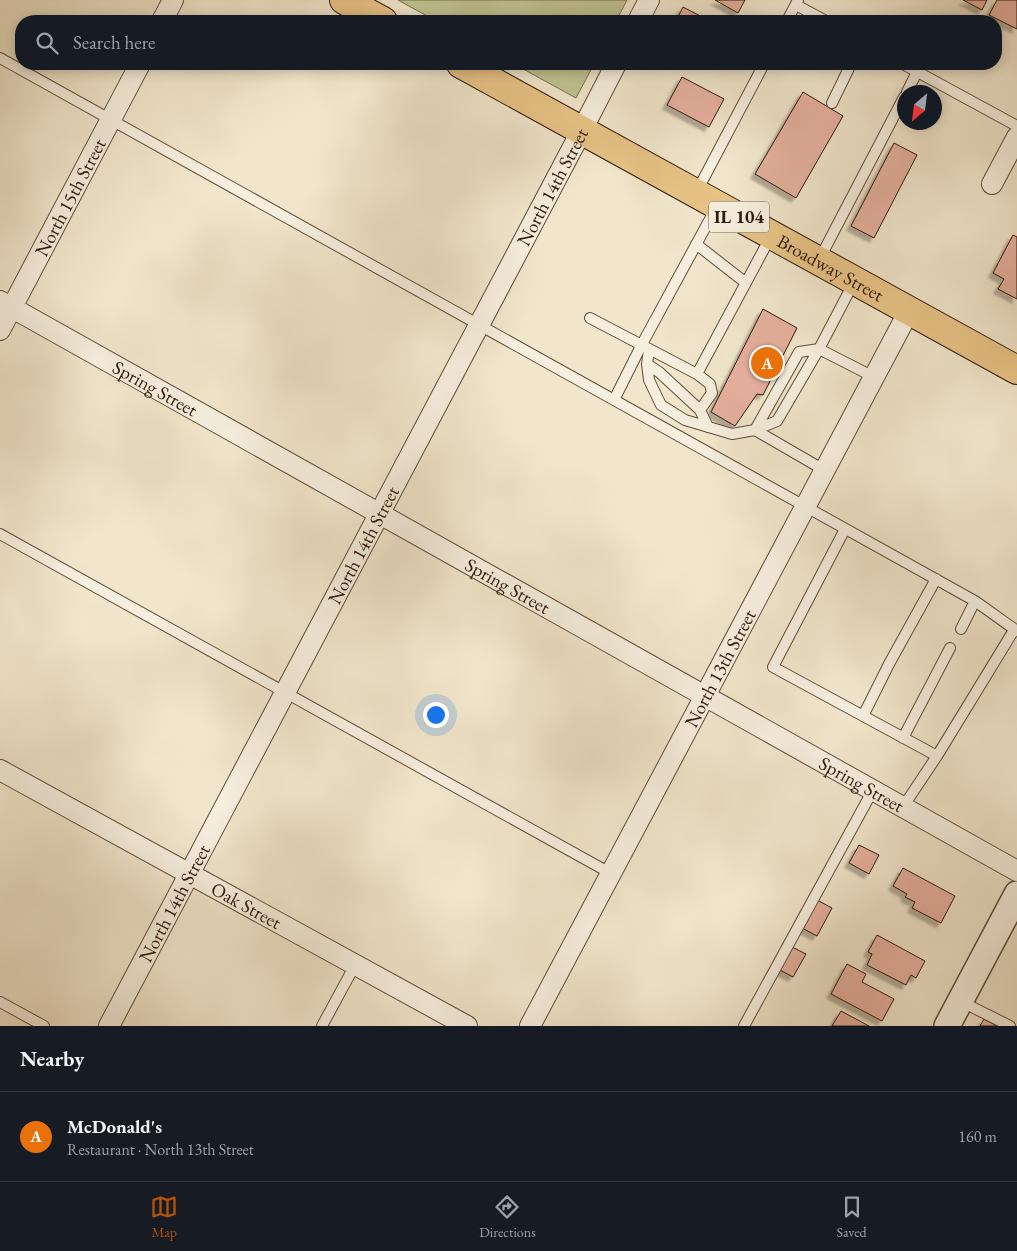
<!DOCTYPE html>
<meta charset="utf-8">
<style>
body{margin:0;font-family:"EB Garamond",serif;background:#242831;color:#f1f3f6}
.compass{position:absolute;left:897px;top:85px;width:45px;height:45px;border-radius:50%;background:#171b24;box-shadow:0 2px 12px #0003;rotate:208deg}
.you{position:absolute;left:435px;top:714px;width:18px;height:18px;margin:-12px;border:4px solid #fff;border-radius:50%;background:#1a73e8;box-shadow:0 0 0 8px #1a73e833}
.badge{display:grid;place-items:center;width:32px;height:32px;border-radius:50%;background:#b45309;color:#fff;font-size:16px;font-weight:700}
.pin{position:absolute;translate:-50% -50%;border:2px solid #fff;box-shadow:0 1px 5px #0006}
.list{margin:0;padding:0;list-style:none}
h2{display:flex;justify-content:space-between;align-items:center;height:65px;margin:0;padding:0 20px;font-size:21px}
h2 small{font-size:16px;font-weight:400;color:#9ea1a6}
.list li{display:grid;grid-template-columns:32px 1fr auto;gap:15px;align-items:center;box-sizing:border-box;height:90px;padding:0 20px;border-top:1px solid #363941}
.list b{display:block;font-size:19px;white-space:nowrap}
.list p{margin:0;font-size:16px;white-space:nowrap;color:#9ea1a6}
.list em{font-size:16px;font-style:normal;color:#9ea1a6}
.icon{flex:none;width:28px;height:28px;fill:none;stroke:currentColor;stroke-width:2;stroke-linecap:round;stroke-linejoin:round}
.map{position:relative;flex:none;width:1017px;height:1026px;overflow:hidden}
.search{position:absolute;background:#171b24;box-shadow:0 2px 12px #0003;left:15px;right:15px;top:15px;height:55px;display:flex;align-items:center;gap:12px;box-sizing:border-box;padding:0 18px;border-radius:20px;color:#9ea1a6;font-size:19px}
.sheet{height:155px;background:#171b24}
nav{display:flex;justify-content:space-around;align-items:center;box-sizing:border-box;height:70px;border-top:1px solid #363941;background:#171b24;font-size:14px;color:#9ea1a6}
nav a{display:grid;justify-items:center;gap:2px}
nav .on{color:#b45309}
.map>svg:first-child{display:block}
</style>
<div class="map">
<svg width="1017" height="1026" viewBox="0 0 1017 1026">
<defs>
<filter id="shadow"><feDropShadow dx="-4.5" dy="4.5" stdDeviation="1" flood-color="#0004"/></filter>
</defs>
<rect width="100%" height="100%" fill="#f1e6cc"/>
<filter id="stains"><feTurbulence type="fractalNoise" baseFrequency=".004" numOctaves="4"/><feColorMatrix values="0 0 0 0 .2 0 0 0 0 .09 0 0 0 0 .02 0 0 0 .5 -.17"/></filter>
<radialGradient id="worn" r=".72"><stop offset=".6" stop-color="#630" stop-opacity="0"/><stop offset="1" stop-color="#630" stop-opacity=".3"/></radialGradient>
<!-- green -->
<path fill="#c1c393" stroke="#786e4f" d="M 398,0 L 627,0 L 616,21 L 436,21 Z
M 514,64 L 594,64 L 576,98 Z"/>
<!-- building -->
<path fill="#e5b09e" stroke="#2f180b" filter="url(#shadow)" d="M 715,0 L 745,0 L 738,13 Z
M 963,0 L 987,0 L 982,10 Z
M 997,0 L 1017,0 L 1017,29 L 989,15 Z
M 683,7 L 710,21 L 676,21 Z
M 682,77 L 724,99 L 709,127 L 667,105 Z
M 803,92 L 843,116 L 796,198 L 755,174 Z
M 894,143 L 917,155 L 874,238 L 851,226 Z
M 1013,235 L 1017,237 L 1017,299 L 998,289 L 1004,279 L 993,273 Z
M 763,309 L 797,328 L 763,395 L 757,394 L 735,426 L 711,412 Z
M 859,845 L 879,855 L 869,874 L 849,863 Z
M 903,868 L 955,896 L 941,923 L 912,908 L 915,902 L 905,897 L 907,894 L 893,886 Z
M 817,900 L 832,908 L 817,936 L 802,928 Z
M 877,935 L 925,961 L 916,978 L 911,975 L 906,985 L 867,965 L 872,954 L 868,952 Z
M 790,946 L 806,954 L 793,977 L 778,969 Z
M 847,964 L 866,974 L 862,982 L 894,999 L 882,1021 L 831,994 Z
M 841,1011 L 869,1026 L 832,1026 Z
M 984,1019 L 997,1026 L 980,1026 Z"/>
<g fill="none" stroke-linecap="round" stroke-linejoin="round">
<!-- service casing -->
<g stroke="#604c3b" stroke-width="12">
<path id="service" d="M 796,5 L 826,21
M 787,21 L 798,0
M 0,58 L 975,601 L 1017,631
M 903,64 L 1017,126
M 907,92 L 917,72
M 832,103 L 851,64
M 696,193 L 764,64
M 696,244 L 746,283
M 819,260 L 904,97
M 590,318 L 697,374 L 771,236
M 649,350 L 647,364 L 649,380 L 661,405 L 685,420 L 732,434 L 755,430 L 799,352 L 819,349 L 854,282
M 647,364 L 659,372 L 700,410 L 708,427
M 697,374 L 710,384 L 712,393 L 700,410
M 614,400 L 641,346 L 717,206
M 824,470 L 755,430 L 777,421 L 819,349 L 874,377
M 845,529 L 773,667 L 937,756
M 0,534 L 610,873
M 961,629 L 975,601
M 863,716 L 889,664 L 936,579
M 903,738 L 950,648
M 903,807 L 937,756 L 1014,630
M 960,1001 L 1010,1026
M 0,1002 L 44,1026
M 322,1026 L 355,965
M 744,1026 L 873,790"/>
</g>
<!-- minor casing -->
<g stroke="#604c3b" stroke-width="22">
<g id="minor">
<path d="M 162,21 L 173,0"/>
<path d="M 638,21 L 649,0"/>
<path d="M 992,184 L 1017,137"/>
<path id="s1" d="M 0,301 L 1017,871"/>
<path id="s2" d="M 0,330 L 140,64"/>
<path id="s3" d="M 0,770 L 467,1026"/>
<path id="s4" d="M 109,1026 L 582,130 L 616,64"/>
<path id="s5" d="M 530,1026 L 909,311"/>
</g>
</g>
<!-- tertiary casing -->
<g stroke="#604c3b" stroke-width="28">
<path id="tertiary" d="M 947,1026 L 1017,894"/>
</g>
<!-- primary casing -->
<g stroke="#2f180b" stroke-width="30">
<g id="primary">
<path d="M 344,0 L 383,21"/>
<path id="s6" d="M 461,64 L 1017,370"/>
</g>
</g>
<!-- service -->
<use href="#service" stroke="#f6efde" stroke-width="10"/>
<!-- minor -->
<use href="#minor" stroke="#f6efde" stroke-width="20"/>
<!-- tertiary -->
<use href="#tertiary" stroke="#f6efde" stroke-width="25"/>
<!-- primary -->
<use href="#primary" stroke="#e8c386" stroke-width="28"/>
</g>
<g text-anchor="middle" stroke-width="4" stroke-linejoin="round" paint-order="stroke">
<!-- shield labels -->
<rect fill="#f6efde" stroke="#6b584a" stroke-width="1" x="709" y="201.5" width="60" height="31" rx="4"/>
<g font-size="18" font-weight="bold" fill="#2f180b">
<text x="739" y="223">IL 104</text>
</g>
<!-- street labels -->
<g font-size="19" fill="#2f180b" stroke="#f6efde">
<text dy="7" stroke="none"><textPath href="#s4" startOffset="949">North 14th Street</textPath></text>
<text dy="7" stroke="none"><textPath href="#s2" startOffset="150">North 15th Street</textPath></text>
<text dy="7" stroke="none"><textPath href="#s6" startOffset="422">Broadway Street</textPath></text>
<text dy="7" stroke="none"><textPath href="#s1" startOffset="178">Spring Street</textPath></text>
<text dy="7" stroke="none"><textPath href="#s4" startOffset="544">North 14th Street</textPath></text>
<text dy="7" stroke="none"><textPath href="#s1" startOffset="582">Spring Street</textPath></text>
<text dy="7" stroke="none"><textPath href="#s5" startOffset="405">North 13th Street</textPath></text>
<text dy="7" stroke="none"><textPath href="#s1" startOffset="988">Spring Street</textPath></text>
<text dy="7" stroke="none"><textPath href="#s4" startOffset="139">North 14th Street</textPath></text>
<text dy="7" stroke="none"><textPath href="#s3" startOffset="281">Oak Street</textPath></text>
</g>
</g>
<rect width="100%" height="100%" filter="url(#stains)"/>
<rect width="100%" height="100%" fill="url(#worn)"/>
</svg>
<svg class="compass" viewBox="-18 -18 36 36"><path d="M0-13l5 13h-10z" fill="#e53935"/><path d="M0 13l5-13h-10z" fill="#9ea1a6"/></svg>
<div class="you"></div>
<div class="pin badge" style="left:767px;top:363px;background:#e8710a">A</div>
<div class="search"><svg class="icon" aria-label="search" viewBox="0 0 24 24"><circle cx="10" cy="10" r="6"/><path d="M15 15l6 6"/></svg>Search here</div>
</div>
<section class="sheet">
<h2>Nearby<small></small></h2>
<ul class="list">
<li><span class="badge" style="background:#e8710a">A</span><div><b>McDonald's</b><p>Restaurant · North 13th Street</p></div><em>160 m</em></li>
</ul>
</section>
<nav>
<a class="on"><svg class="icon" aria-label="map" viewBox="0 0 24 24"><path d="M3 6l6-2 6 2 6-2v14l-6 2-6-2-6 2zM9 4v14M15 6v14"/></svg>Map</a>
<a><svg class="icon" aria-label="directions" viewBox="0 0 24 24"><path d="M12 3l9 9-9 9-9-9zM9 14v-3h6M13 9l2 2-2 2"/></svg>Directions</a>
<a><svg class="icon" aria-label="saved" viewBox="0 0 24 24"><path d="M7 4h10v16l-5-4-5 4z"/></svg>Saved</a>
</nav>
